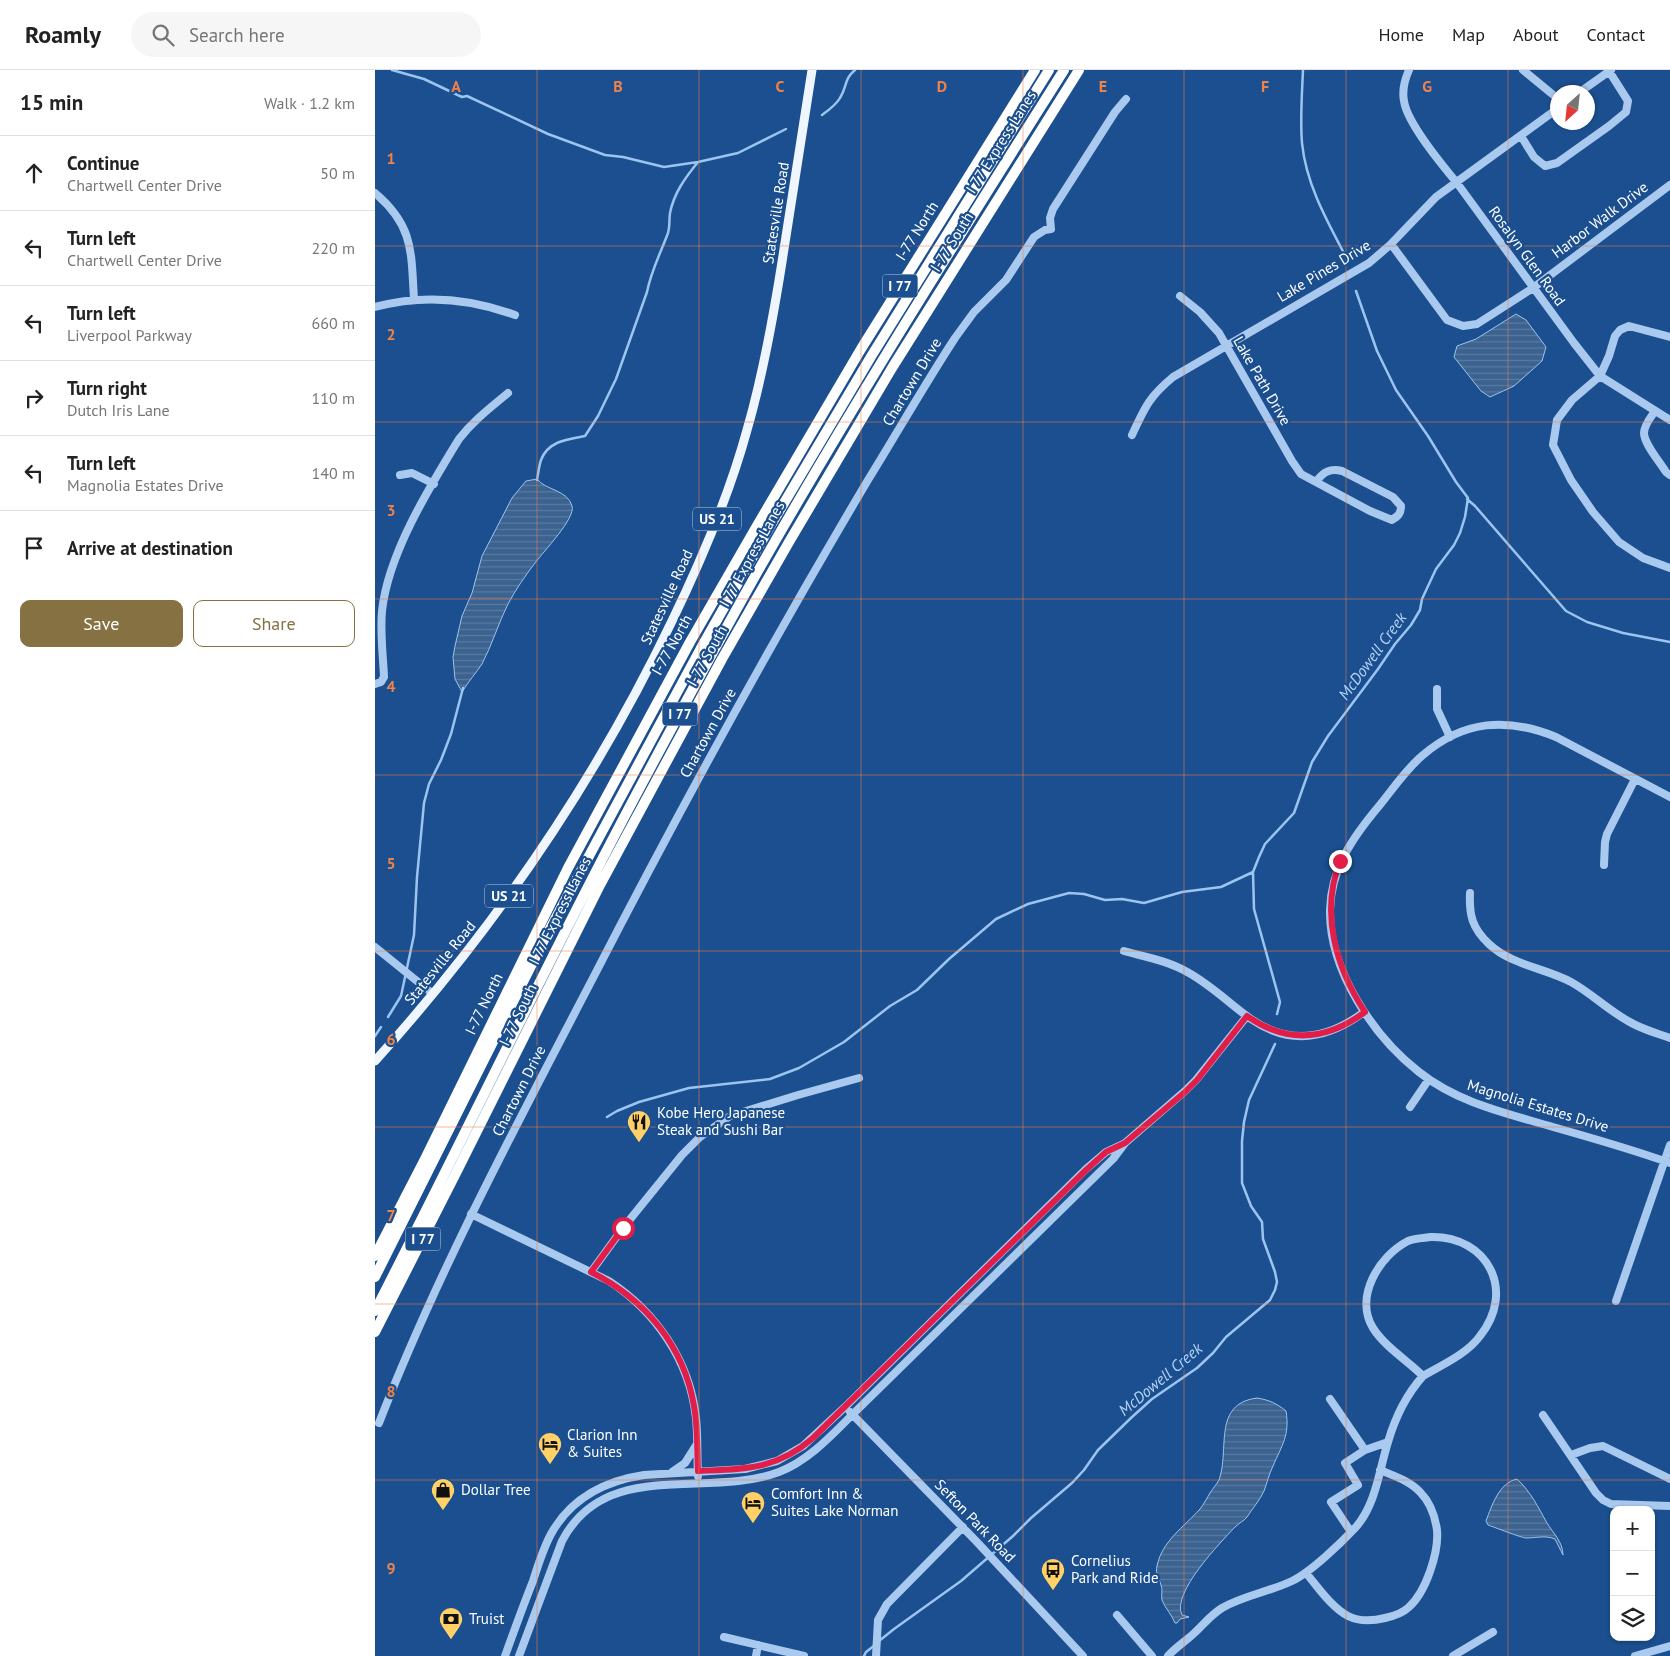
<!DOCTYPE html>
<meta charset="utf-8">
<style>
body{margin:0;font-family:"PT Sans",sans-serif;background:#f6f6f6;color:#222}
.controls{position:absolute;right:15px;bottom:15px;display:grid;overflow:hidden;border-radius:10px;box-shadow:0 1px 4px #0004}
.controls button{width:45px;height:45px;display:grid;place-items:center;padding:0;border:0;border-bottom:1px solid #e0e0e0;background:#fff;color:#222;font:25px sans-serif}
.compass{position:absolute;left:1175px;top:15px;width:45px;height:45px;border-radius:50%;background:#fff;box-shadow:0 1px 4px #0004;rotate:207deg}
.stop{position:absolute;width:15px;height:15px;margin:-11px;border:4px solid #e11d48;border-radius:50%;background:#fff}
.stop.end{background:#e11d48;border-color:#fff;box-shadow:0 1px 5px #0008}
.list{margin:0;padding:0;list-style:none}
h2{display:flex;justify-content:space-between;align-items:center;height:65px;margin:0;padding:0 20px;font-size:21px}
h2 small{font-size:16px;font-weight:400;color:#767676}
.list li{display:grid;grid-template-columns:32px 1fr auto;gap:15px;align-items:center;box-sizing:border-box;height:75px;padding:0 20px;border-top:1px solid #e0e0e0}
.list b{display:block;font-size:19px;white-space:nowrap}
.list p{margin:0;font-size:16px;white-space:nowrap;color:#767676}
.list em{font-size:16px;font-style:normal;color:#767676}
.actions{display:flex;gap:10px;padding:15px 20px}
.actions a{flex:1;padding:11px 0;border:1px solid #857141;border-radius:10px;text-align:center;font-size:18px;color:#857141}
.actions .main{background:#857141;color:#fff}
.icon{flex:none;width:28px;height:28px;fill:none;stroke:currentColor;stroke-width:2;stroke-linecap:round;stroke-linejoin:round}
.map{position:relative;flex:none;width:1295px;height:1586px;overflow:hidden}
header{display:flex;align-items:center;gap:30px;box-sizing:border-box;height:70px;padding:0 25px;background:#fff;border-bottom:1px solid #e0e0e0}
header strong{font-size:24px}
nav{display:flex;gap:28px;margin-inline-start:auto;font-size:18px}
.search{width:350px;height:45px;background:#f6f6f6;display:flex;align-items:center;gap:12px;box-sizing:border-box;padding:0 18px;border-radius:28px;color:#767676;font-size:19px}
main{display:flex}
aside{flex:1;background:#fff}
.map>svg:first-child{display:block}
</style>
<header>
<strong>Roamly</strong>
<div class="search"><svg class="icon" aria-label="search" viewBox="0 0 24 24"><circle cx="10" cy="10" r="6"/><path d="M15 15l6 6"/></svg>Search here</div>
<nav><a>Home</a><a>Map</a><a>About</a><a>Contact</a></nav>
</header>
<main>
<aside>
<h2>15 min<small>Walk · 1.2 km</small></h2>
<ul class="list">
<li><svg class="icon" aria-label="ahead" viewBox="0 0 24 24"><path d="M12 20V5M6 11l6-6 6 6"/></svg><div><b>Continue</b><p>Chartwell Center Drive</p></div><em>50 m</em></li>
<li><svg class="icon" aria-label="left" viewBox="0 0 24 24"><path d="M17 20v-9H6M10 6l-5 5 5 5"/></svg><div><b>Turn left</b><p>Chartwell Center Drive</p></div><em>220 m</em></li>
<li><svg class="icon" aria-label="left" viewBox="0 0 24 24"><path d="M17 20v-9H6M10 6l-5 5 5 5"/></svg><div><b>Turn left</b><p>Liverpool Parkway</p></div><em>660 m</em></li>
<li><svg class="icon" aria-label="right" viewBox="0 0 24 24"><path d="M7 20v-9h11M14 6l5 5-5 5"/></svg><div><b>Turn right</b><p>Dutch Iris Lane</p></div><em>110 m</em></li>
<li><svg class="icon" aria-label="left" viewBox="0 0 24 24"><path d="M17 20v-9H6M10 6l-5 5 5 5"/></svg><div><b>Turn left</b><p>Magnolia Estates Drive</p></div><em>140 m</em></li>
<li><svg class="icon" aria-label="arrive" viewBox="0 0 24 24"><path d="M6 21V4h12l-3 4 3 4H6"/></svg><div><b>Arrive at destination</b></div></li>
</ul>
<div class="actions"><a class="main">Save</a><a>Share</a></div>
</aside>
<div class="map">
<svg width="1295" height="1586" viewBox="0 0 1295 1586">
<defs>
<pattern id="water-rules" width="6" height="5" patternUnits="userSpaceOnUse" patternTransform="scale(1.25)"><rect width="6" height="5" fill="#3c6290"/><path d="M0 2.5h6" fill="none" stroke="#597aa1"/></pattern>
</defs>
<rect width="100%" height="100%" fill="#1b4f8f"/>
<!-- water -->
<path fill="url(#water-rules)" stroke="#9cc4f0" d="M 1141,244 L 1151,250 L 1171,277 L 1167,291 L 1139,316 L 1115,327 L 1106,321 L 1079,287 L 1082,276 L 1101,269 Z
M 162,409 C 170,420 193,420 197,436 C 201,448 168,482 160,493 C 150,506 141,519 133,534 C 123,554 117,575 107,594 C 101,603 93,612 87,622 L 80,609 L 78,587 L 80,576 L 87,546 L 97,523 L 107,486 L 137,428 L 151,411 Z
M 882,1328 C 894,1330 901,1333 911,1341 C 915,1365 907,1375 898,1396 C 894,1404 892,1413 889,1421 C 885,1430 877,1439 872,1447 C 869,1451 864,1453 860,1457 C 846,1472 796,1523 807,1545 L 814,1547 L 805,1549 L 802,1553 L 800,1553 C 797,1545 790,1538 787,1530 C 786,1525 788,1519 786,1515 C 784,1508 780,1504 782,1496 C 787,1471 809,1457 825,1439 C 829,1434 832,1428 835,1423 C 838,1418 842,1414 844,1410 C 855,1379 837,1334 882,1328 Z
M 1142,1409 C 1156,1422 1163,1437 1172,1453 C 1178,1463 1188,1472 1188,1485 L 1180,1469 C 1170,1465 1161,1468 1151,1468 C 1147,1468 1119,1457 1113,1455 L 1111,1451 C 1117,1435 1124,1413 1142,1409 Z"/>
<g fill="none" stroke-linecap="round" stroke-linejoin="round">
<!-- stream -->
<path stroke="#9cc4f0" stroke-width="2.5" d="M 17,0 L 49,9 L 87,27 L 92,26 L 173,64 L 230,85 L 248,87 L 289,97 L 323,92 L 363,83 L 411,59
M 928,0 C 927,24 925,49 927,73 C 931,114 952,151 971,187
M 447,45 C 454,40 461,35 465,28 C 472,17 469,9 480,0
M 162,410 C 163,404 164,396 166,390 C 173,371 193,369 210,366 L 223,346 L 241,309 L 272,222 C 276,201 286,182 293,163 C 295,156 294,150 295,143 C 299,123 310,108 323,92
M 1092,429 L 1100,436 L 1191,541 L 1212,552 L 1248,563 L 1295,572
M 902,944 L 905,932 L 879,839 L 878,802 L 884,787 L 890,774 L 919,743 L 937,692 L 953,666 L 1003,599 L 1020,574 L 1036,555 L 1045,540 L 1047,529 L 1061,499 L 1079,475 L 1085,463 L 1090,447 L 1093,428 L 1081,412 L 1053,366 L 1021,320 L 1002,281 L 981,221
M 13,947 L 26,926 L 39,865 L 42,807 L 49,733 L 54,714 L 66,690 L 76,664 L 88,618
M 0,966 L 6,957
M 232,1047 L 242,1041 L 264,1032 L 314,1018 L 395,1009 L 424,998 L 469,972 L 515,936 L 542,920 L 574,889 L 621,849 L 653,834 L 694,823 L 709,824 L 730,830 L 747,829 L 769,833 L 807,822 L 846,817 L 878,802
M 504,1571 L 519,1559 L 586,1511 L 638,1466 L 656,1448 L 697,1413 L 709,1400 L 723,1380 L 757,1347 L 777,1329 L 822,1298 L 838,1283 L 851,1267 L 895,1230 L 900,1220 L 902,1212 L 900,1202 L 888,1169 L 887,1152 L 876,1136 L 867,1113 L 867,1071 L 869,1052 L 874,1030 L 900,974
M 489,1586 L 491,1582 L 500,1575"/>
<!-- minor -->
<path stroke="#a9c9ee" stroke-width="8" d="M 1034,0 C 1030,9 1027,21 1029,31 C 1032,53 1067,95 1082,113 L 1199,273 L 1225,306 L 1295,350
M 1148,0 L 1182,28
M 1205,22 L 1236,0
M 1146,66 L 1159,87 L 1170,96 L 1182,93 L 1234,56 L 1251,42 L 1253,31 L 1234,1
M 0,123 C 39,156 36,182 39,229
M 1016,174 L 1072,250 L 1088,256 L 1102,254 L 1158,218 L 1295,115
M 805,226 L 825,242 L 844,263 L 917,391 L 926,404 L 995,441 L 1017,450 C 1023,446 1026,444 1026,436 L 1018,427 L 967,401 C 955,398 948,402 941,412
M 0,237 C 48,224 94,228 140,245
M 1295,267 L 1254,256 L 1245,260 L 1240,266 L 1234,286 L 1225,306 L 1197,330 L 1182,350 L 1178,375 L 1196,410 L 1218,442 L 1244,472 L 1268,488 L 1295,498
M 1280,341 C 1276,347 1269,355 1269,363 C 1269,374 1285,392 1291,402 L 1295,405
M 757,365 C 770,337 774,327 798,307 L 994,193 L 1015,175 L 1061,127 L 1182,39
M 25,405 L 37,403 L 59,414
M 0,614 L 6,612 L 9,607 C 8,585 5,563 7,541 C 13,484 54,418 84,369 C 98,351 115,338 133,323
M 1062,619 L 1062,639 L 1075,667
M 1295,727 L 1181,667 C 1132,647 1089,650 1048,685 C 1031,699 1018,719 1004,736 C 978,767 956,798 955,840 C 954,900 998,966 1044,1002 C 1083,1033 1131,1043 1178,1057 C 1217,1068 1256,1079 1295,1093
M 1229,795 L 1230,772 L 1232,764 L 1260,709
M 1095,823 C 1094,845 1097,858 1114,874 C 1136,895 1170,898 1196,912 C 1216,923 1233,940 1253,951 C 1266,959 1281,963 1295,968
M 0,877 L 58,924
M 749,881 C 771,887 794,891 814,903 C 837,916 855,934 876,949 C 915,976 953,969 989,942
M 1035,1037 L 1054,1009
M 96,1144 L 234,1211 C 281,1242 315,1291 321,1348 C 323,1368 322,1387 323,1406
M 1056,1167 C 1113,1166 1141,1221 1105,1266 C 1092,1284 1067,1295 1048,1306 C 1032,1290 1010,1277 998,1258 C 979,1227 1004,1186 1033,1171 C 1040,1168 1049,1168 1056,1167 Z
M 216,1202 L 248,1158 L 307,1085 L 325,1067 L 355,1046 L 423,1025 L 484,1008
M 1241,1231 L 1295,1075
M 955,1329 L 990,1380 L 970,1393 L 983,1415 L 956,1432 L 976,1462
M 475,1342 L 601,1471 L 708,1586
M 1168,1345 L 1221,1423 L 1228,1430 L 1236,1434 L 1295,1436
M 4,1353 C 64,1199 142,1054 218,908 C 305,739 396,573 493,410 C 522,363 550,314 580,268 L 599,242 L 631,210 L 659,167 L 670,160 L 676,159 L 675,148 L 678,139 L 740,42 L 751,29
M 990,1380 L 1013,1372
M 1196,1385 L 1215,1378 L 1228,1376 L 1295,1409
M 297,1402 L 310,1393 L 322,1374
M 931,1503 C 942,1516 957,1538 973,1546 C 985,1552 998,1551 1010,1548 C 1019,1546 1028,1543 1034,1537 C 1051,1522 1064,1482 1062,1460 C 1060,1446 1055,1432 1045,1422 C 1035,1411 1019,1406 1005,1400
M 742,1545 L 777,1586
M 349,1567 L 429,1586
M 130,1586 C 139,1561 148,1536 158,1511 C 163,1495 168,1479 176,1464 C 196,1428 229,1411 269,1405 L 370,1399 L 402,1391 L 428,1376 L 470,1337 L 711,1099 L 731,1082 L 748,1074
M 144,1586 L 187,1471 C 231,1387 332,1429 404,1402 C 433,1391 456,1366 478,1344 L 738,1089 L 750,1073 L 810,1021 L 821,1010 L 872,946
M 381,1586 L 383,1575
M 501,1586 L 503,1550 L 512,1534 L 588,1457
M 793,1586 C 800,1578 808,1573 816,1566 C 827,1557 834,1546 847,1538 C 870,1525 894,1522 917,1511 C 936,1502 967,1472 981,1457 C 1001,1434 1004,1401 1013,1372 C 1020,1348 1031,1325 1048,1306
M 1078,1586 L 1118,1562
M 1260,1586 L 1295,1576"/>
<!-- major -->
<path stroke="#f0f6ff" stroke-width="9" d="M 0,991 C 119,859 220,712 297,551 C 327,489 354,426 372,360 C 388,305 398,249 407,192 C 417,128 427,64 437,0"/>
<!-- highway -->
<path stroke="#fff" stroke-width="10" d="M 0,1186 L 50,1089 L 193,798 L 315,572 L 383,454 L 486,279 L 660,0
M 0,1207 L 172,864 L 326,578 L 393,460 L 497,285 L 674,0
M 0,1241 C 74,1097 144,951 218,807 C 267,712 318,618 370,524 C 470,346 580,173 689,0
M 0,1262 L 80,1105 L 225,815 L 347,589 L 414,472 L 517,298 L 704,0"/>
</g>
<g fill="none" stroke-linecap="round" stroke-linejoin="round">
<!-- route -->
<path stroke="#e11d48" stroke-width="6" d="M 248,1158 L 216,1202 C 270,1229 309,1276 319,1336 C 323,1358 322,1380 323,1401 C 370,1399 401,1400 438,1368 L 711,1100 L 731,1082 L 750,1073 L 810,1022 L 822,1010 L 872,946 C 912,974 951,971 990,942 C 961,898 945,843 965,791"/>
</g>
<!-- grid -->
<path fill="none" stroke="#ee8249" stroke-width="1" stroke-opacity="0.55" d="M 162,0 L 162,1586M 324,0 L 324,1586M 486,0 L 486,1586M 648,0 L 648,1586M 809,0 L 809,1586M 971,0 L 971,1586M 1133,0 L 1133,1586M 0,176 L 1295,176M 0,352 L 1295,352M 0,529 L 1295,529M 0,705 L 1295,705M 0,881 L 1295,881M 0,1057 L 1295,1057M 0,1234 L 1295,1234M 0,1410 L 1295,1410"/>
<!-- icons -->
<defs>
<g id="restaurant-pin" transform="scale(1.25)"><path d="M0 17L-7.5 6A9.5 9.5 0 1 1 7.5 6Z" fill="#ffd166" stroke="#1b4f8f"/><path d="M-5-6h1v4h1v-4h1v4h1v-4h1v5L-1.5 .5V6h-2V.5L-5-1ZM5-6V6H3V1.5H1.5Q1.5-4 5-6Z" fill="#111"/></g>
<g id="hotel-pin" transform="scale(1.25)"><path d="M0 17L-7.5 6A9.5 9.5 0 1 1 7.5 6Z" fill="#ffd166" stroke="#1b4f8f"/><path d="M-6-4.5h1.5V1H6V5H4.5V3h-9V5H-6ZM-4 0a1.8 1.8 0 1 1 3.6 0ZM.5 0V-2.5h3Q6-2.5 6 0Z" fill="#111"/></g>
<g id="shop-pin" transform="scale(1.25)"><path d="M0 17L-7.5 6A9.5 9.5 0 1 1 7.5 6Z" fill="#ffd166" stroke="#1b4f8f"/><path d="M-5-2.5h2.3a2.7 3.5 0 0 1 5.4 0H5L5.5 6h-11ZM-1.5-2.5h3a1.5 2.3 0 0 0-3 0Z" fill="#111"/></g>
<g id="bus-pin" transform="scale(1.25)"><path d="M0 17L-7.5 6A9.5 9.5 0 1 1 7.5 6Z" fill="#ffd166" stroke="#1b4f8f"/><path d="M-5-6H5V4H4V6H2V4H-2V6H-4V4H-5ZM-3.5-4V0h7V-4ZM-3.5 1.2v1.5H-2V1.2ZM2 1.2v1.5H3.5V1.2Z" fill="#111"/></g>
<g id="bank-pin" transform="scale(1.25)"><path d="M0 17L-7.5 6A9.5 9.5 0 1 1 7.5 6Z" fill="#ffd166" stroke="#1b4f8f"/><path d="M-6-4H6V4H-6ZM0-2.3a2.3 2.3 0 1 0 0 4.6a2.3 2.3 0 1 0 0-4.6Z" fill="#111"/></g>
</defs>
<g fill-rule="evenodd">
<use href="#restaurant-pin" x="264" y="1052"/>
<use href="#hotel-pin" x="175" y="1374"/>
<use href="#shop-pin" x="68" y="1420"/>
<use href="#hotel-pin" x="378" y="1433"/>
<use href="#bus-pin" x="678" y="1500"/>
<use href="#bank-pin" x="76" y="1549"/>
</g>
<g text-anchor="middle" stroke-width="4.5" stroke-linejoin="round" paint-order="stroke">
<!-- shield labels -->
<g fill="#1b4f8f" stroke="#bbcadd" stroke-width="1">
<rect x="507.5" y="204.5" width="35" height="23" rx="4"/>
<rect x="318" y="437.5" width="48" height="23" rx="4"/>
<rect x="287.5" y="632.5" width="35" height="23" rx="4"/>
<rect x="110" y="814.5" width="48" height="23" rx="4"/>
<rect x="30.5" y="1157.5" width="35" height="23" rx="4"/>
</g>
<g font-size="14" font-weight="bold" fill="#fff">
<text x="525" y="221">I 77</text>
<text x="342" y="454">US 21</text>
<text x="305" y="649">I 77</text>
<text x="134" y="831">US 21</text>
<text x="48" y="1174">I 77</text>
</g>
<!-- street labels -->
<g font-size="15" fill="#fff" stroke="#1b4f8f">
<text transform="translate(626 72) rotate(-58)" y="5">I 77 Express Lanes</text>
<text transform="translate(401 143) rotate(-81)" y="5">Statesville Road</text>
<text transform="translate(1225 150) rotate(-37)" y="5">Harbor Walk Drive</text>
<text transform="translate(542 161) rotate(-58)" y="5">I-77 North</text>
<text transform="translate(577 172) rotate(-58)" y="5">I-77 South</text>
<text transform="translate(1152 186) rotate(54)" y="5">Rosalyn Glen Road</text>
<text transform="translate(949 201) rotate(-31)" y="5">Lake Pines Drive</text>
<text transform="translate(887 311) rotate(60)" y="5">Lake Path Drive</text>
<text transform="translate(537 312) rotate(-59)" y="5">Chartown Drive</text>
<text transform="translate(377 484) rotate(-61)" y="5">I 77 Express Lanes</text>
<text transform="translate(292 527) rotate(-65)" y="5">Statesville Road</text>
<text transform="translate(297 575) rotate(-61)" y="5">I-77 North</text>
<text transform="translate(332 586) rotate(-61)" y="5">I-77 South</text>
<text transform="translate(333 663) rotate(-61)" y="5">Chartown Drive</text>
<text transform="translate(185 841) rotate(-63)" y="5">I 77 Express Lanes</text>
<text transform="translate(65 893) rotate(-51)" y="5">Statesville Road</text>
<text transform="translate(109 934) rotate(-64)" y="5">I-77 North</text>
<text transform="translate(143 945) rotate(-64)" y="5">I-77 South</text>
<text transform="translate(144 1021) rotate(-63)" y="5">Chartown Drive</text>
<text transform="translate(1163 1036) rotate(17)" y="5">Magnolia Estates Drive</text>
<text transform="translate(600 1451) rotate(46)" y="5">Sefton Park Road</text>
</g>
<!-- poi labels -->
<g font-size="15" fill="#fff" stroke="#1b4f8f" text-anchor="start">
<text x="282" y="1048">Kobe Hero Japanese<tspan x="282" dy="17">Steak and Sushi Bar</tspan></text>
<text x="192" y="1370">Clarion Inn<tspan x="192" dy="17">&amp; Suites</tspan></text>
<text x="86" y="1425">Dollar Tree</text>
<text x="396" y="1429">Comfort Inn &amp;<tspan x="396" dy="17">Suites Lake Norman</tspan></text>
<text x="696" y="1496">Cornelius<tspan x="696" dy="17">Park and Ride</tspan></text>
<text x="94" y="1554">Truist</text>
</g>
<!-- water labels -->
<g font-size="16" font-style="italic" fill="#b5d3f5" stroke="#1b4f8f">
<text transform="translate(997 586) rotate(-54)" y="6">McDowell Creek</text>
<text transform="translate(785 1309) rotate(-40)" y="6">McDowell Creek</text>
</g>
</g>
<g font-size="16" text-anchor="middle" font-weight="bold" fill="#ee8249" stroke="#1b4f8f" stroke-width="4.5" stroke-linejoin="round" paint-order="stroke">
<text x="81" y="22">A</text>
<text x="243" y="22">B</text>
<text x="405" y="22">C</text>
<text x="567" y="22">D</text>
<text x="728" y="22">E</text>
<text x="890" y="22">F</text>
<text x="1052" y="22">G</text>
<text x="16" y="94">1</text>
<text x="16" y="270">2</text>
<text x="16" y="446">3</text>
<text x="16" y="622">4</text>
<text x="16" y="799">5</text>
<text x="16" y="975">6</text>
<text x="16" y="1151">7</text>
<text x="16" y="1327">8</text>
<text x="16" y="1504">9</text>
</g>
</svg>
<div class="controls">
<button>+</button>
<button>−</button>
<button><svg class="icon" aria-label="layers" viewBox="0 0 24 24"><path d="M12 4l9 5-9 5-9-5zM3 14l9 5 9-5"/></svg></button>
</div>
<svg class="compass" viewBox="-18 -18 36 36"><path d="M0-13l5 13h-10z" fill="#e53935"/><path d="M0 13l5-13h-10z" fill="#767676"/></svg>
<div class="stop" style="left:248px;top:1158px"></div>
<div class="stop end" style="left:965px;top:791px"></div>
</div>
</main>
